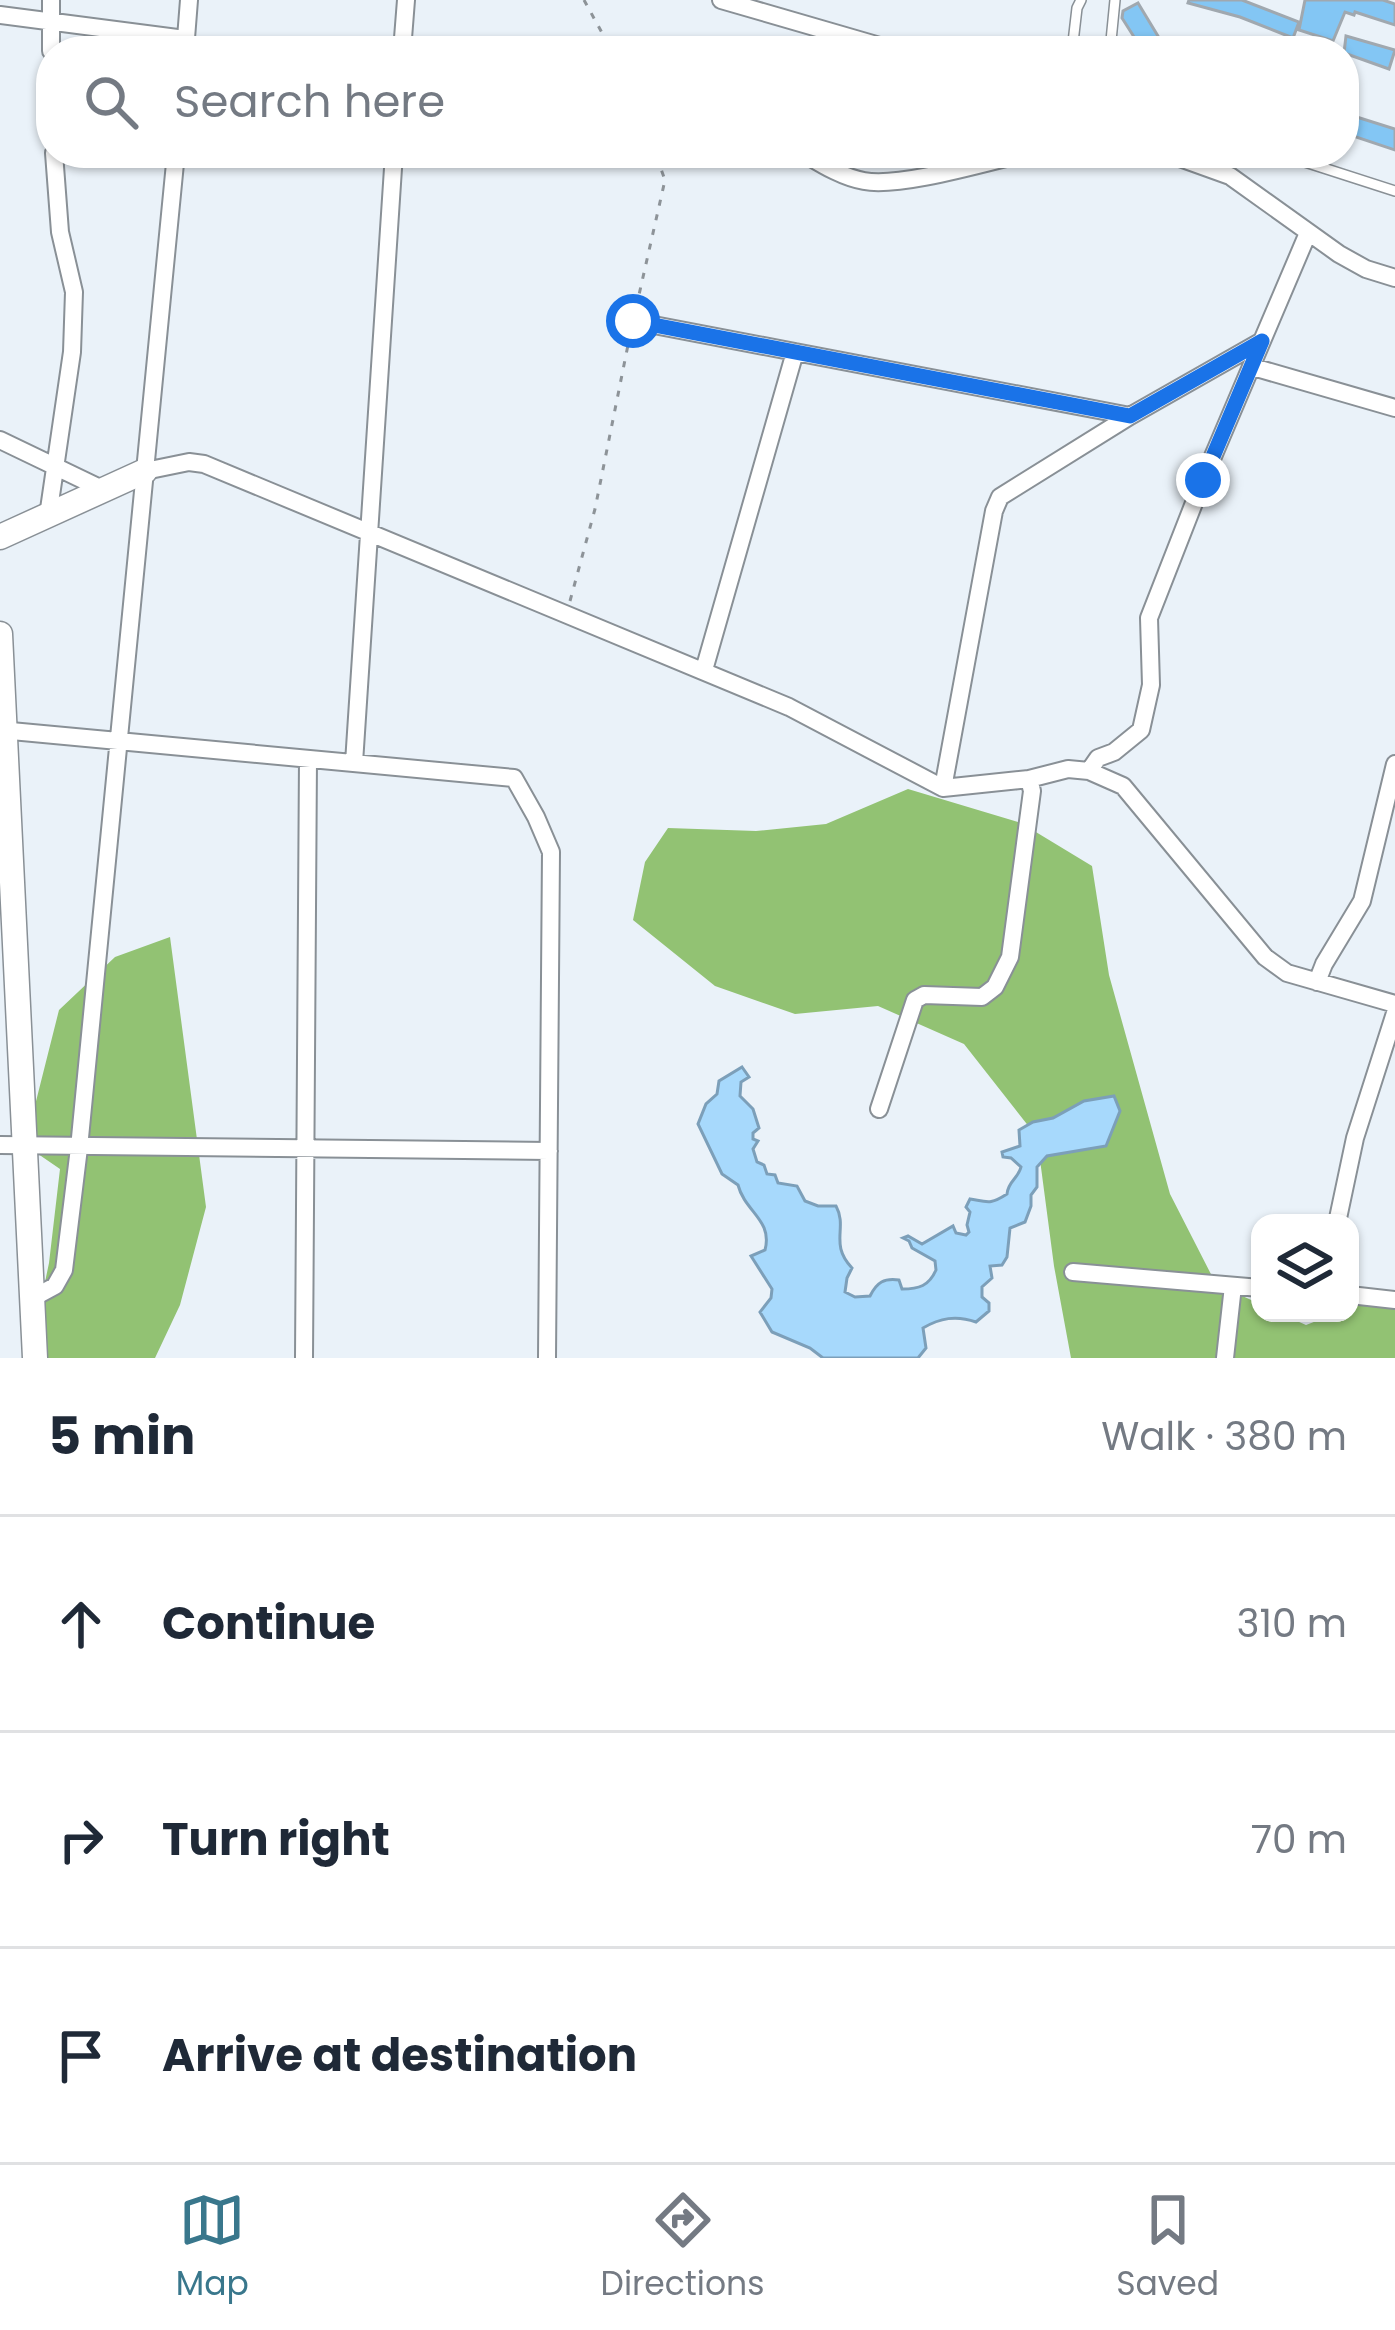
<!DOCTYPE html>
<meta charset="utf-8">
<style>
body{margin:0;font-family:Poppins,sans-serif;background:#f6f6f7;color:#1f2937}
.controls{position:absolute;right:36px;bottom:36px;display:grid;overflow:hidden;border-radius:24px;box-shadow:0 3px 9px #0004}
.controls button{width:108px;height:108px;display:grid;place-items:center;padding:0;border:0;border-bottom:3px solid #e0e1e3;background:#fff;color:#1f2937;font:60px sans-serif}
.stop{position:absolute;width:36px;height:36px;margin:-27px;border:9px solid #1a73e8;border-radius:50%;background:#fff}
.stop.end{background:#1a73e8;border-color:#fff;box-shadow:0 3px 12px #0008}
.list{margin:0;padding:0;list-style:none}
h2{display:flex;justify-content:space-between;align-items:center;height:156px;margin:0;padding:0 48px;font-size:51px}
h2 small{font-size:39px;font-weight:400;color:#747a83}
.list li{display:grid;grid-template-columns:78px 1fr auto;gap:36px;align-items:center;box-sizing:border-box;height:216px;padding:0 48px;border-top:3px solid #e0e1e3}
.list b{display:block;font-size:45px;white-space:nowrap}
.list em{font-size:39px;font-style:normal;color:#747a83}
.icon{flex:none;width:66px;height:66px;fill:none;stroke:currentColor;stroke-width:2;stroke-linecap:round;stroke-linejoin:round}
.map{position:relative;flex:none;width:1395px;height:1358px;overflow:hidden}
.search{position:absolute;background:#fff;box-shadow:0 3px 9px #0004;left:36px;right:36px;top:36px;height:132px;display:flex;align-items:center;gap:30px;box-sizing:border-box;padding:0 42px;border-radius:48px;color:#747a83;font-size:45px}
.sheet{height:804px;background:#fff}
nav{display:flex;justify-content:space-around;align-items:center;box-sizing:border-box;height:168px;border-top:3px solid #e0e1e3;background:#fff;font-size:33px;color:#747a83}
nav a{display:grid;justify-items:center;gap:6px}
nav .on{color:#39778c}
.map>svg:first-child{display:block}
</style>
<div class="map">
<svg width="1395" height="1358" viewBox="0 0 1395 1358">
<rect width="100%" height="100%" fill="#eaf2f9"/>
<!-- forest -->
<path fill="#92c273" d="M 908,789 L 1021,823 L 1092,866 L 1109,975 L 1170,1194 L 1216,1284 L 1260,1304 L 1260,1313 L 1279,1313 L 1306,1325 L 1337,1313 L 1350,1313 L 1350,1308 L 1374,1299 L 1395,1300 L 1395,1358 L 1071,1358 L 1054,1266 L 1037,1137 L 964,1044 L 878,1006 L 795,1014 L 715,986 L 633,920 L 645,862 L 668,828 L 756,831 L 826,824 Z
M 170,937 L 206,1207 L 180,1305 L 155,1358 L 29,1358 L 49,1263 L 60,1169 L 25,1145 L 59,1010 L 115,957 Z"/>
<!-- water -->
<path fill="#a7d9fc" stroke="#7c9fb9" stroke-width="3" d="M 742,1067 L 749,1077 L 741,1082 L 740,1096 L 753,1109 L 759,1128 L 753,1133 L 753,1139 L 758,1141 L 753,1149 L 757,1162 L 764,1165 L 767,1174 L 775,1175 L 778,1183 L 797,1186 L 805,1201 L 818,1206 L 836,1206 C 848,1228 829,1244 852,1268 L 847,1278 L 845,1292 L 855,1297 L 870,1296 C 877,1282 884,1278 899,1280 L 902,1289 C 919,1289 929,1286 936,1270 L 935,1261 L 912,1248 L 909,1241 L 903,1238 L 908,1236 L 922,1244 L 953,1226 L 956,1233 L 966,1235 L 969,1232 L 967,1225 L 970,1212 L 966,1207 L 970,1199 C 988,1202 990,1205 1007,1194 C 1008,1181 1018,1179 1021,1167 L 1011,1158 L 1003,1157 L 1002,1152 L 1020,1146 L 1019,1130 L 1033,1122 L 1053,1118 L 1084,1101 L 1114,1096 L 1120,1111 L 1106,1146 L 1047,1156 L 1037,1167 L 1037,1187 L 1031,1195 L 1031,1206 L 1025,1222 L 1010,1228 L 1007,1257 L 1002,1265 L 990,1266 L 992,1278 L 982,1287 L 982,1297 L 989,1303 L 989,1311 L 976,1322 C 956,1315 940,1318 923,1328 L 926,1348 L 918,1358 L 823,1358 L 810,1348 L 772,1332 L 760,1312 L 771,1298 L 772,1289 L 751,1256 L 765,1250 C 773,1220 745,1212 738,1185 L 722,1174 L 698,1124 L 706,1104 L 717,1094 L 719,1081 Z"/>
<!-- building -->
<path fill="#83c6f4" stroke="#a0a8af" stroke-width="3" d="M 1189,0 L 1242,0 L 1299,22 L 1293,38 L 1240,17 L 1188,3 Z
M 1305,0 L 1383,0 L 1395,4 L 1395,25 L 1355,12 L 1354,15 L 1345,12 L 1333,41 L 1299,30 Z
M 1138,3 L 1167,51 L 1143,51 L 1122,18 L 1123,11 Z
M 1346,36 L 1395,50 L 1389,69 L 1344,53 Z
M 1344,113 L 1395,129 L 1395,150 L 1344,133 Z"/>
<g fill="none" stroke-linecap="round" stroke-linejoin="round">
<!-- lane casing -->
<g stroke="#899096" stroke-width="12">
<path id="lane" d="M 1072,51 L 1077,8 L 1081,0
M 1110,51 L 1115,0
M 1277,153 L 1395,191"/>
</g>
<!-- street casing -->
<g stroke="#899096" stroke-width="20">
<path id="street" d="M 721,0 L 897,51
M 0,15 L 185,39
M 51,51 L 51,0
M 185,51 L 189,0
M 402,51 L 406,0
M 803,153 C 823,165 842,177 864,181 C 900,188 987,162 1026,153
M 1166,153 L 1230,176 L 1339,254 L 1366,269 L 1395,278
M 633,321 L 795,352
M 1253,367 L 1395,408
M 0,440 L 104,490
M 145,471 L 189,462 L 204,464 L 789,707 L 943,788 L 1029,779 L 1068,769 L 1089,771 L 1123,786 L 1265,957 L 1287,973 L 1395,1004
M 48,516 L 72,352 L 74,292 L 60,232 L 54,153
M 704,670 L 795,352 L 1130,416 L 1262,341 L 1308,233
M 0,730 L 514,778 L 536,817 L 551,852 L 547,1358
M 354,763 L 394,153
M 1089,771 L 1098,758 L 1114,752 L 1141,730 L 1151,685 L 1149,618 L 1203,480 L 1262,341
M 943,788 L 994,511 L 1000,497 L 1130,416
M 1317,982 L 1324,964 L 1362,901 L 1395,764
M 879,1109 L 915,1000 L 924,995 L 982,997 L 995,987 L 1010,957 L 1032,791 L 1029,779
M 0,1145 L 549,1151
M 1337,1223 L 1355,1138 L 1395,1013
M 1073,1272 L 1260,1288
M 1350,1295 L 1395,1300
M 31,1299 L 55,1286 L 64,1270 L 79,1148 L 176,153
M 304,1358 L 308,759
M 1225,1358 L 1233,1286"/>
</g>
<!-- secondary casing -->
<g stroke="#899096" stroke-width="27">
<path id="secondary" d="M 0,537 L 145,471
M 0,634 L 35,1358"/>
</g>
<!-- path -->
<path stroke="#8d9398" stroke-width="3" stroke-dasharray="6 9" stroke-linecap="butt" d="M 584,0 L 612,51
M 636,308 L 665,180 L 655,153
M 570,601 L 595,509 L 630,335"/>
<!-- lane -->
<use href="#lane" stroke="#fff" stroke-width="9"/>
<!-- street -->
<use href="#street" stroke="#fff" stroke-width="16"/>
<!-- secondary -->
<use href="#secondary" stroke="#fff" stroke-width="24"/>
</g>
<g fill="none" stroke-linecap="round" stroke-linejoin="round">
<!-- route -->
<path stroke="#1a73e8" stroke-width="15" d="M 633,321 L 1130,416 L 1262,341 L 1203,480"/>
</g>
</svg>
<div class="controls">
<button><svg class="icon" aria-label="layers" viewBox="0 0 24 24"><path d="M12 4l9 5-9 5-9-5zM3 14l9 5 9-5"/></svg></button>
</div>
<div class="stop" style="left:633px;top:321px"></div>
<div class="stop end" style="left:1203px;top:480px"></div>
<div class="search"><svg class="icon" aria-label="search" viewBox="0 0 24 24"><circle cx="10" cy="10" r="6"/><path d="M15 15l6 6"/></svg>Search here</div>
</div>
<section class="sheet">
<h2>5 min<small>Walk · 380 m</small></h2>
<ul class="list">
<li><svg class="icon" aria-label="ahead" viewBox="0 0 24 24"><path d="M12 20V5M6 11l6-6 6 6"/></svg><div><b>Continue</b></div><em>310 m</em></li>
<li><svg class="icon" aria-label="right" viewBox="0 0 24 24"><path d="M7 20v-9h11M14 6l5 5-5 5"/></svg><div><b>Turn right</b></div><em>70 m</em></li>
<li><svg class="icon" aria-label="arrive" viewBox="0 0 24 24"><path d="M6 21V4h12l-3 4 3 4H6"/></svg><div><b>Arrive at destination</b></div></li>
</ul>
</section>
<nav>
<a class="on"><svg class="icon" aria-label="map" viewBox="0 0 24 24"><path d="M3 6l6-2 6 2 6-2v14l-6 2-6-2-6 2zM9 4v14M15 6v14"/></svg>Map</a>
<a><svg class="icon" aria-label="directions" viewBox="0 0 24 24"><path d="M12 3l9 9-9 9-9-9zM9 14v-3h6M13 9l2 2-2 2"/></svg>Directions</a>
<a><svg class="icon" aria-label="saved" viewBox="0 0 24 24"><path d="M7 4h10v16l-5-4-5 4z"/></svg>Saved</a>
</nav>
